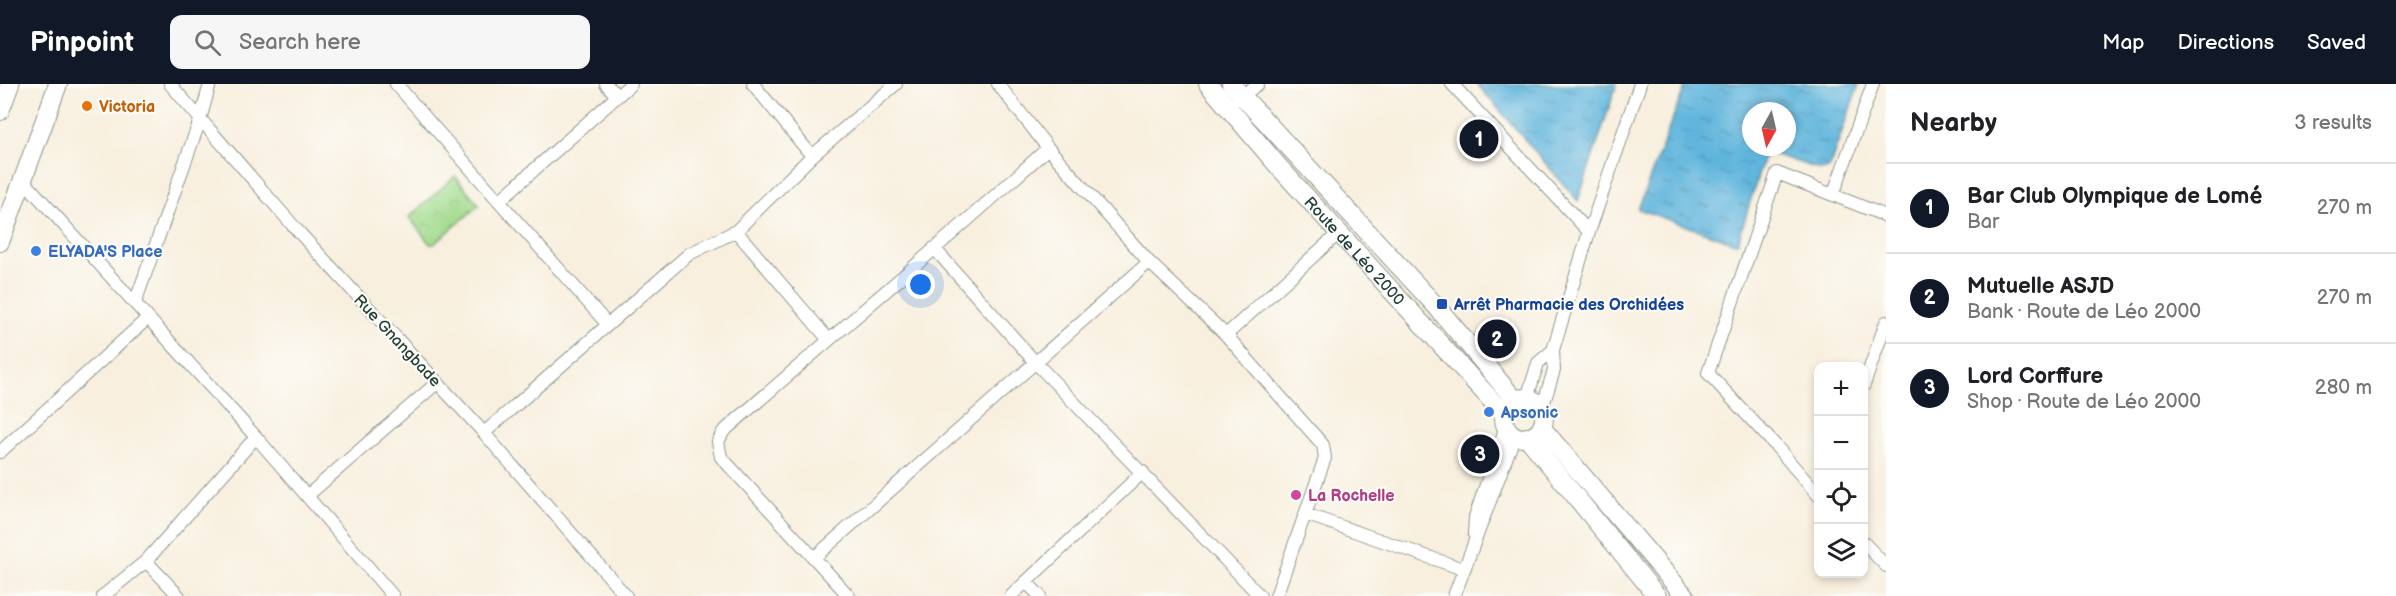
<!DOCTYPE html>
<meta charset="utf-8">
<style>
body{margin:0;font-family:"Balsamiq Sans",sans-serif;background:#f6f6f6;color:#202124}
.controls{position:absolute;right:18px;bottom:18px;display:grid;overflow:hidden;border-radius:12px;box-shadow:0 3px 9px #0003}
.controls button{width:54px;height:54px;display:grid;place-items:center;padding:0;border:0;border-bottom:2px solid #e0e0e0;background:#fff;color:#202124;font:30px sans-serif}
.compass{position:absolute;left:1742px;top:18px;width:54px;height:54px;border-radius:50%;background:#fff;box-shadow:0 3px 9px #0003;rotate:188deg}
.you{position:absolute;left:921px;top:201px;width:21px;height:21px;margin:-15px;border:4px solid #fff;border-radius:50%;background:#1a73e8;box-shadow:0 0 0 9px #1a73e833}
.badge{display:grid;place-items:center;width:39px;height:39px;border-radius:50%;background:#111827;color:#fff;font-size:20px;font-weight:700}
.pin{position:absolute;translate:-50% -50%;border:3px solid #fff;box-shadow:0 2px 6px #0006}
.list{margin:0;padding:0;list-style:none}
h2{display:flex;justify-content:space-between;align-items:center;height:78px;margin:0;padding:0 24px;font-size:26px}
h2 small{font-size:20px;font-weight:400;color:#757577}
.list li{display:grid;grid-template-columns:39px 1fr auto;gap:18px;align-items:center;box-sizing:border-box;height:90px;padding:0 24px;border-top:2px solid #e0e0e0}
.list b{display:block;font-size:22px;white-space:nowrap}
.list p{margin:0;font-size:20px;white-space:nowrap;color:#757577}
.list em{font-size:20px;font-style:normal;color:#757577}
.icon{flex:none;width:33px;height:33px;fill:none;stroke:currentColor;stroke-width:2;stroke-linecap:round;stroke-linejoin:round}
.map{position:relative;flex:none;width:1886px;height:512px;overflow:hidden}
header{display:flex;align-items:center;gap:36px;box-sizing:border-box;height:84px;padding:0 30px;background:#111827;color:#fff}
header strong{font-size:28px}
nav{display:flex;gap:33px;margin-inline-start:auto;font-size:21px}
.search{width:420px;height:54px;background:#f6f6f6;display:flex;align-items:center;gap:15px;box-sizing:border-box;padding:0 21px;border-radius:12px;color:#757577;font-size:22px}
main{display:flex}
aside{flex:1;background:#fff}
.map>svg:first-child{display:block}
</style>
<header>
<strong>Pinpoint</strong>
<div class="search"><svg class="icon" aria-label="search" viewBox="0 0 24 24"><circle cx="10" cy="10" r="6"/><path d="M15 15l6 6"/></svg>Search here</div>
<nav><a>Map</a><a>Directions</a><a>Saved</a></nav>
</header>
<main>
<div class="map">
<svg width="1886" height="512" viewBox="0 0 1886 512">
<defs>
<pattern id="park-crowns" width="20" height="18" patternUnits="userSpaceOnUse" patternTransform="scale(1.5)"><rect width="20" height="18" fill="#a2db8e"/><path d="M2 6a3 3 0 1 1 6 0M12 15a3 3 0 1 1 6 0" fill="none" stroke="#8bbd7b"/></pattern>
<pattern id="water-ripples" width="26" height="14" patternUnits="userSpaceOnUse" patternTransform="scale(1.5)"><rect width="26" height="14" fill="#61b5dd"/><path d="M2 4q2-2 4 0t4 0M15 11q2-2 4 0t4 0" fill="none" stroke="#4f94b4"/></pattern>
</defs>
<rect width="100%" height="100%" fill="#fdfcf7"/>
<filter id="ink" filterUnits="userSpaceOnUse"><feTurbulence type="fractalNoise" baseFrequency=".0167" numOctaves="2"/><feDisplacementMap in="SourceGraphic" scale="12" xChannelSelector="R" yChannelSelector="G"/><feConvolveMatrix kernelMatrix="1 2 1 2 8 2 1 2 1" color-interpolation-filters="sRGB"/></filter>
<filter id="wash" filterUnits="userSpaceOnUse"><feTurbulence type="fractalNoise" baseFrequency=".008" numOctaves="4" result="noise"/><feDisplacementMap in="SourceGraphic" scale="24" xChannelSelector="R" yChannelSelector="G"/><feGaussianBlur stdDeviation="1.35" result="paint"/><feColorMatrix in="noise" values="0 0 0 0 0 0 0 0 0 0 0 0 0 0 0 0 0 1.4 0 .05"/><feComposite in="paint" operator="in"/></filter>
<g filter="url(#wash)">
<rect width="100%" height="100%" fill="#f8efde"/>
<!-- park -->
<path fill="url(#park-crowns)" stroke="#608c61" stroke-width="1.5" d="M 455,92 L 479,121 L 434,160 L 430,160 L 409,133 Z"/>
<!-- water -->
<path fill="url(#water-ripples)" stroke="#407988" stroke-width="1.5" fill-rule="evenodd" d="M 1477,0 L 1617,0 L 1578,117 Z
M 1686,0 L 1859,0 L 1829,84 L 1821,86 L 1770,69 L 1764,72 L 1738,158 L 1735,159 L 1638,125 ZM 1751,27 L 1787,27 L 1787,63 L 1751,63 Z"/>
</g>
<g filter="url(#ink)">
<g fill="none" stroke-linecap="round" stroke-linejoin="round">
<!-- street casing -->
<g stroke="#8c9689" stroke-width="14">
<path id="street" d="M 170,0 L 296,145 L 484,349 L 626,512
M 396,0 L 608,241
M 606,0 L 617,12
M 753,0 L 812,72
M 998,0 L 1048,64 L 1149,178 L 1226,251 L 1323,361 L 1325,374 L 1276,512
M 1452,0 L 1589,148
M 1238,15 L 1258,0
M 24,97 L 256,353 L 393,512
M 1833,111 L 1873,0
M 499,117 L 631,0
M 736,147 L 828,255
M 934,164 L 1035,278 L 1260,512
M 135,219 L 200,36 L 210,0
M 1226,251 L 1339,149
M 1864,301 L 1886,238
M 1527,314 L 1538,279 L 1553,266
M 1542,325 L 1554,286 L 1553,266 L 1589,148 L 1640,0
M 484,349 L 689,170 L 736,147 L 812,72 L 896,0
M 0,368 L 148,234
M 1818,411 L 1775,361 L 1708,289 L 1777,89 L 1886,132
M 307,412 L 438,298
M 1305,430 L 1463,485
M 1474,450 L 1475,433 L 1506,342
M 1864,459 L 1886,482
M 815,473 L 1149,178
M 146,477 L 179,512
M 1026,498 L 1040,512
M 103,512 L 146,477 L 256,353
M 849,512 L 721,373 L 718,358 L 723,348 C 831,253 942,161 1048,64
M 1011,512 L 1143,388
M 1454,512 L 1515,351"/>
</g>
<!-- secondary casing -->
<g stroke="#8c9689" stroke-width="20">
<g id="secondary">
<path id="s1" d="M 1208,0 L 1279,83 L 1504,330"/>
<path d="M 1231,0 L 1436,222 L 1515,316"/>
<path d="M 0,27 L 10,0"/>
<path d="M 0,158 L 58,0"/>
<circle cx="1524" cy="334" r="20"/>
<path d="M 1541,343 L 1685,512"/>
<path d="M 1527,353 L 1657,512"/>
</g>
</g>
<!-- street -->
<use href="#street" stroke="#fff" stroke-width="12"/>
<!-- secondary -->
<use href="#secondary" stroke="#fff" stroke-width="18"/>
</g>
</g>
<!-- markers -->
<circle fill="#e8710a" stroke="#fdfcf7" stroke-width="2" cx="87" cy="22" r="6"/>
<g fill="#3f7fe0" stroke="#fdfcf7" stroke-width="2">
<circle cx="36" cy="167" r="6"/>
<circle cx="1489" cy="328" r="6"/>
</g>
<rect fill="#1a4fb4" stroke="#fdfcf7" stroke-width="2" x="1436" y="214" width="12" height="12" rx="3"/>
<circle fill="#d1479c" stroke="#fdfcf7" stroke-width="2" cx="1296" cy="411" r="6"/>
<g text-anchor="middle" stroke-width="4.5" stroke-linejoin="round" paint-order="stroke">
<!-- food labels -->
<g font-size="16" font-weight="bold" fill="#c56008" stroke="#fdfcf7" text-anchor="start">
<text x="99" y="28">Victoria</text>
</g>
<!-- street labels -->
<g font-size="16" fill="#1f3d34" stroke="#fdfcf7">
<text dy="6" stroke="none"><textPath href="#s1" startOffset="222">Route de Léo 2000</textPath></text>
<text transform="translate(398 256) rotate(47)" y="6">Rue Gnangbade</text>
</g>
<!-- shop labels -->
<g font-size="16" font-weight="bold" fill="#366cbe" stroke="#fdfcf7" text-anchor="start">
<text x="48" y="173">ELYADA'S Place</text>
<text x="1501" y="334">Apsonic</text>
</g>
<!-- transit labels -->
<g font-size="16" font-weight="bold" fill="#164399" stroke="#fdfcf7" text-anchor="start">
<text x="1454" y="226">Arrêt Pharmacie des Orchidées</text>
</g>
<!-- hotel labels -->
<g font-size="16" font-weight="bold" fill="#b23c85" stroke="#fdfcf7" text-anchor="start">
<text x="1308" y="417">La Rochelle</text>
</g>
</g>
</svg>
<div class="controls">
<button>+</button>
<button>−</button>
<button><svg class="icon" aria-label="locate" viewBox="0 0 24 24"><circle cx="12" cy="12" r="6"/><path d="M12 2v4M12 18v4M2 12h4M18 12h4"/></svg></button>
<button><svg class="icon" aria-label="layers" viewBox="0 0 24 24"><path d="M12 4l9 5-9 5-9-5zM3 14l9 5 9-5"/></svg></button>
</div>
<svg class="compass" viewBox="-18 -18 36 36"><path d="M0-13l5 13h-10z" fill="#e53935"/><path d="M0 13l5-13h-10z" fill="#757577"/></svg>
<div class="you"></div>
<div class="pin badge" style="left:1479px;top:55px">1</div>
<div class="pin badge" style="left:1497px;top:255px">2</div>
<div class="pin badge" style="left:1480px;top:370px">3</div>
</div>
<aside>
<h2>Nearby<small>3 results</small></h2>
<ul class="list">
<li><span class="badge">1</span><div><b>Bar Club Olympique de Lomé</b><p>Bar</p></div><em>270 m</em></li>
<li><span class="badge">2</span><div><b>Mutuelle ASJD</b><p>Bank · Route de Léo 2000</p></div><em>270 m</em></li>
<li><span class="badge">3</span><div><b>Lord Corffure</b><p>Shop · Route de Léo 2000</p></div><em>280 m</em></li>
</ul>
</aside>
</main>
